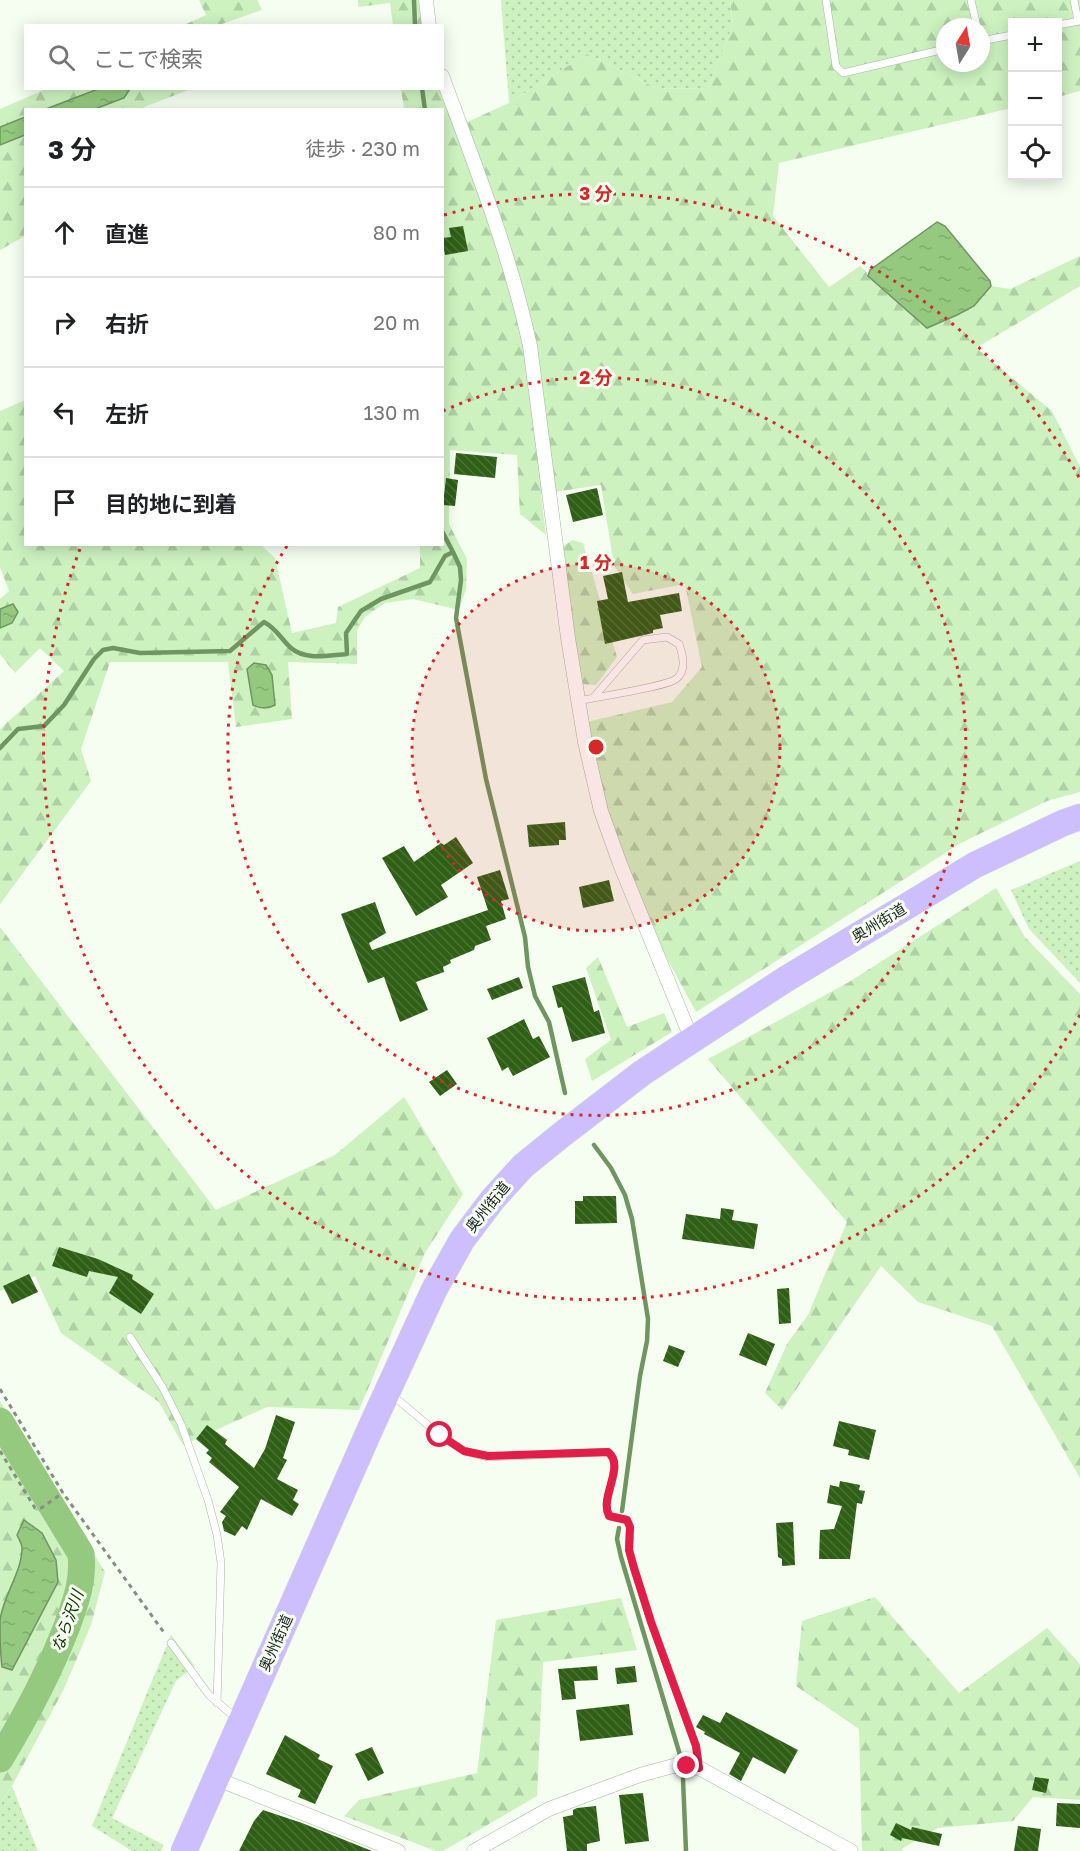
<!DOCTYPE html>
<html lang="ja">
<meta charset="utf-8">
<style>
body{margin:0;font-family:"Golos Text","Noto Sans JP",sans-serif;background:#f2f2f2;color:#202124}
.controls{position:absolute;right:18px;top:18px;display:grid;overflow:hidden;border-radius:0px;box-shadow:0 3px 15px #0003}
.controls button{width:54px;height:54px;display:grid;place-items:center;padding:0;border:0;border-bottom:2px solid #e0e0e0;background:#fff;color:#202124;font:30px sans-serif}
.compass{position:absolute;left:936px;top:18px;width:54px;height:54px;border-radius:50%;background:#fff;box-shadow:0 3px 15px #0003;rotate:11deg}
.stop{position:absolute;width:18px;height:18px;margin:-14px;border:4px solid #e11d48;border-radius:50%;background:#fff}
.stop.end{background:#e11d48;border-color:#fff;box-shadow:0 2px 6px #0008}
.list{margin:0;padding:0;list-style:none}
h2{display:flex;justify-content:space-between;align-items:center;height:78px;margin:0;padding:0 24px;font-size:26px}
h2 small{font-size:20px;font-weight:400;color:#757577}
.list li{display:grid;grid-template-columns:39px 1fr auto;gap:18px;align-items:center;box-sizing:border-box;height:90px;padding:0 24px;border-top:2px solid #e0e0e0}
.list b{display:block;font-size:22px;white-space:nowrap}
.list em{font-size:20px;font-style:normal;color:#757577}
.icon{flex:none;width:33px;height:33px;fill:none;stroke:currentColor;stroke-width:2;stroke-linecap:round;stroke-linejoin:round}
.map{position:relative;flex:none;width:1080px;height:1851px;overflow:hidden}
.search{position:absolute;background:#fff;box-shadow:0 3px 15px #0003;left:24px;top:24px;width:420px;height:66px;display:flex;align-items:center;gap:15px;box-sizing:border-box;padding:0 21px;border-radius:0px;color:#757577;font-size:22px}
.panel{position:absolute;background:#fff;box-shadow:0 3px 15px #0003;left:24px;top:108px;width:420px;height:438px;border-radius:0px}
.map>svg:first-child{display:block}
</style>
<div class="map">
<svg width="1080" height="1851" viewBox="0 0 1080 1851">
<defs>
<pattern id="grass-dots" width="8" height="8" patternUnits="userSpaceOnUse" patternTransform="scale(1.5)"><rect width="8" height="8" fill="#cdf2c0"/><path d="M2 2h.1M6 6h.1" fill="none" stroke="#afcfa4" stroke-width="1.8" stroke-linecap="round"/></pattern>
<pattern id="forest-firs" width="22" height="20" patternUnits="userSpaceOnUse" patternTransform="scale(1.5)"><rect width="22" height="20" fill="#cdf2c0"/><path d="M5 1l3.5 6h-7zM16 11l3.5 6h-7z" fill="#afcfa4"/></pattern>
<pattern id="water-ripples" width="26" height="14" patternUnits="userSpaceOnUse" patternTransform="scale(1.5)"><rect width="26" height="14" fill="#94c97f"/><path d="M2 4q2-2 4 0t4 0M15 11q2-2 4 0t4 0" fill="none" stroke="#7fac6d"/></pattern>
<pattern id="building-back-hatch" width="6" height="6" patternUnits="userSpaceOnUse" patternTransform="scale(1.5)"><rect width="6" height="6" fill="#2e5f15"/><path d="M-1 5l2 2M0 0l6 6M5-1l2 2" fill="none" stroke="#4a7236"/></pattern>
</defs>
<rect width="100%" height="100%" fill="#f6fef2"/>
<!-- grass -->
<path fill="url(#grass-dots)" d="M 501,0 L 730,0 L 733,24 L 708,89 L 656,88 L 587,54 L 509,103 Z
M 1080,861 L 1080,983 L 1029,929 L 1011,890 Z
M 171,1635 L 195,1666 L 176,1681 L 112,1818 L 164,1845 L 161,1851 L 132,1851 L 92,1826 Z
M 12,1786 L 38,1851 L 0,1851 L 0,1803 Z"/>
<!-- forest -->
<path fill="url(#forest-firs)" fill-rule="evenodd" d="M 199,0 L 257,0 L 262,10 L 219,25 L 184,25 L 206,15 Z
M 358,0 L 420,0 L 423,25 L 393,25 L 390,3 L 358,7 Z
M 730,0 L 1080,0 L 1080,91 L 1058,97 L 1058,22 L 1012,22 L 1012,108 L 779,163 L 773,216 L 829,287 L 860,266 L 927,327 L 974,306 L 991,286 L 1010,289 L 1080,256 L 1080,286 L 976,348 L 1052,411 L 1080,467 L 1080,792 L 1047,801 L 961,843 L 696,1012 L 651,929 L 600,788 L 587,722 L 672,702 L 702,667 L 685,584 L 633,594 L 614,566 L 601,485 L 541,494 L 546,535 L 520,514 L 517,455 L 450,450 L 449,524 L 467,559 L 466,589 L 459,610 L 413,599 L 385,603 L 365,617 L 357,630 L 357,664 L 288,662 L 292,719 L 236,727 L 228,662 L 110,662 L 81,749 L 91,781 L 0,904 L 0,729 L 64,671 L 40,648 L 15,673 L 0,654 L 0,599 L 9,591 L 0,567 L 0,411 L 25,400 L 26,544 L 261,545 L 275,558 L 292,633 L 336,623 L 338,607 L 420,568 L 420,545 L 442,544 L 442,110 L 404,109 L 401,89 L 440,89 L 456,127 L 509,103 L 587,54 L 656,88 L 708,89 L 733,24 ZM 945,27 L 981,27 L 981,63 L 945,63 Z
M 46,89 L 191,89 L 139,109 L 26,110 L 25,236 L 0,250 L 0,109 Z
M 573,540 L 583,543 L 617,657 L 596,685 L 583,684 L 569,607 L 562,547 Z
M 996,888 L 1025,937 L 1080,994 L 1080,1478 L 992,1326 L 918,1302 L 881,1266 L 782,1410 L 765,1393 L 787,1344 L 808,1315 L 847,1222 L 708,1059 L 849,982 Z
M 0,927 L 216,1210 L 335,1155 L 404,1097 L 463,1194 L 425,1253 L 359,1410 L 267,1407 L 183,1445 L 159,1402 L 61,1333 L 35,1276 L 0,1291 Z
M 598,957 L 627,1027 L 664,1013 L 672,1032 L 592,1081 L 585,1059 L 611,1040 L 586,968 Z
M 0,1401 L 105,1572 L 91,1625 L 64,1689 L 12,1786 L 0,1803 Z
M 875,1597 L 959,1693 L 1047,1628 L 1080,1664 L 1080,1800 L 1033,1797 L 1013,1821 L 938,1828 L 903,1848 L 902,1851 L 862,1851 L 859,1729 L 796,1686 L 802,1621 Z
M 621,1598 L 637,1650 L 543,1662 L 537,1796 L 443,1851 L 436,1851 L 344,1816 L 359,1800 L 477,1773 L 496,1620 Z"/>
<!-- water -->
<path fill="url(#water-ripples)" stroke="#6f9660" stroke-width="1.5" d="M 98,89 L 130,89 L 124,98 L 95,109 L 46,109 Z
M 25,117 L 25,135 L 0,145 L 0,127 Z
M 937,222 L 945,226 L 990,281 L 991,286 L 974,306 L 957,315 L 927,328 L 868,276 L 870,270 Z
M 13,604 L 18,612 L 12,623 L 0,628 L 0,609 Z
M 254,663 L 266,665 L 272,675 L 275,705 C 268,709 261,709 253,705 L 247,669 Z
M 24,1520 L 42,1533 L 56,1560 L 58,1582 L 12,1670 L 2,1667 C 0,1653 0,1635 0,1620 C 3,1596 22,1572 22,1548 C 22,1544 19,1540 17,1535 Z"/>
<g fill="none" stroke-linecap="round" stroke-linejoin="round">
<!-- stream -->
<path stroke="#6f9660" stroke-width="4.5" d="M 414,0 L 415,26
M 422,88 L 425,110
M 453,552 L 460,567 L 461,580 L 456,618 L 486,779 L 525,937 L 528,967 L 535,996 L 549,1022 L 565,1093
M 0,748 L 18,729 L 44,726 L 64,705 L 94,659 L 103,650 L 113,648 L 140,653 L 230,651 L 264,622 C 277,629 281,639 291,648 C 306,661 329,655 347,654 L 346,633 L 361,611 L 381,599 L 430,582 L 445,556 L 453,552 L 442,531
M 594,1145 L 611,1168 L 625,1195 L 632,1219 L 648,1319 L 647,1341 L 640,1376 L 622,1511
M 619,1528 L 617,1539 L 621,1557 L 680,1755
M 683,1779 L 686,1851"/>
<!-- river -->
<path stroke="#94c97f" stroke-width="27" d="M 0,1421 L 81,1554 C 84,1580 76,1601 67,1626 C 49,1673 26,1716 0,1759"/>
</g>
<!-- building -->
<path fill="url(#building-back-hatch)" d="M 463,226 L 468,251 L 445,255 L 442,238 L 451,237 L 449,228 Z
M 456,453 L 497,457 L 495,478 L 454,474 Z
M 446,478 L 458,480 L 455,506 L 443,505 Z
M 597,488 L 603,515 L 573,522 L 566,495 Z
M 622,572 L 628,602 L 679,593 L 682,611 L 660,615 L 663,628 L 653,630 L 653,633 L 605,644 L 597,601 L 608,599 L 603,576 Z
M 565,822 L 566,840 L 559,840 L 559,845 L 529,847 L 527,825 Z
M 456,837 L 473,863 L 441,885 L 448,897 L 416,916 L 382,858 L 404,846 L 414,862 L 441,843 L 444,845 Z
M 500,870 L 509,899 L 501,901 L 506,919 L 486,926 L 491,940 L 475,946 L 474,950 L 450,960 L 451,963 L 443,967 L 444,972 L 416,982 L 428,1010 L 400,1022 L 384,977 L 368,983 L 341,914 L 375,902 L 386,933 L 369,943 L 372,950 L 488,910 L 477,877 Z
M 609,880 L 614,901 L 583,908 L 579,887 Z
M 519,977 L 523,988 L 492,1000 L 487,989 Z
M 585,977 L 594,1012 L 599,1010 L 605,1033 L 572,1042 L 562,1007 L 558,1008 L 552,986 Z
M 524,1019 L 533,1039 L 539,1036 L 550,1057 L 513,1076 L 508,1067 L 502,1071 L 487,1038 Z
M 447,1070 L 457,1084 L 440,1096 L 429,1082 Z
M 583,1196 L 616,1196 L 617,1223 L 575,1224 L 575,1201 L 583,1201 Z
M 721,1208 L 734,1210 L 732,1220 L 758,1224 L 754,1249 L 682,1239 L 686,1214 L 720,1219 Z
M 59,1247 L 98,1259 L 133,1275 L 132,1279 L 154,1294 L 141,1314 L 109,1293 L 118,1277 L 89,1271 L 87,1277 L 52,1266 Z
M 29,1274 L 38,1292 L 12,1304 L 3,1286 Z
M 789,1288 L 791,1323 L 779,1324 L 777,1289 Z
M 748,1333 L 775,1344 L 766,1366 L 739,1355 Z
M 669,1345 L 685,1351 L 678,1367 L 663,1361 Z
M 276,1415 L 295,1422 L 283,1458 L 287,1460 L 277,1479 L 298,1490 L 293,1500 L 299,1504 L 292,1516 L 261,1499 L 247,1530 L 242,1526 L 235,1536 L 224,1531 L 222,1522 L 226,1516 L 220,1512 L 239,1487 L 209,1462 L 212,1458 L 206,1453 L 209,1450 L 196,1439 L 207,1425 L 227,1440 L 225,1444 L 254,1468 L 265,1449 Z
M 839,1421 L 876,1430 L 869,1460 L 848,1455 L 849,1450 L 833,1446 Z
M 840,1481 L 860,1485 L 859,1490 L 865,1491 L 862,1504 L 857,1503 L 850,1559 L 819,1559 L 820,1530 L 834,1529 L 842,1506 L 827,1503 L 830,1485 L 839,1487 Z
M 793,1522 L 795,1565 L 782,1566 L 782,1559 L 778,1557 L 776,1523 Z
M 597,1666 L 598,1680 L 574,1681 L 576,1699 L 562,1700 L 558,1669 Z
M 635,1666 L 637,1682 L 617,1684 L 615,1668 Z
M 629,1704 L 633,1735 L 580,1741 L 576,1710 Z
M 726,1712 L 798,1750 L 785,1774 L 753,1757 L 741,1781 L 729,1774 L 740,1753 L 704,1734 L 705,1732 L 696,1727 L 703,1715 L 720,1723 Z
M 285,1735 L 320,1755 L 318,1759 L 333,1766 L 315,1804 L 298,1797 L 301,1790 L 266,1774 Z
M 372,1747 L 384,1773 L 368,1781 L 355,1754 Z
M 1035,1777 L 1049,1779 L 1046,1793 L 1032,1790 Z
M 643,1793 L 649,1841 L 625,1844 L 619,1795 Z
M 1057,1803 L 1080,1804 L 1080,1828 L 1056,1826 Z
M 596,1806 L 600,1841 L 587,1844 L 587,1851 L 567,1851 L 563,1817 L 573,1815 L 573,1810 L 577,1808 Z
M 263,1810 L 302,1823 L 372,1851 L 239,1851 L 254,1821 Z
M 896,1823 L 911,1830 L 912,1827 L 942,1834 L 939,1846 L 902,1838 L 901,1841 L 890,1835 Z
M 1018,1826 L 1041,1829 L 1038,1851 L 1014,1851 Z"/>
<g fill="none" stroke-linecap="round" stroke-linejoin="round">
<!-- lane casing -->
<g stroke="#a6b4a1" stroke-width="8">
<path id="lane" d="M 826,0 L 836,66 L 843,73 L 945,49
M 971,0 L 977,27
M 1074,0 L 1078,21
M 1058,25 L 1080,21
M 981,41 L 1012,35
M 578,701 C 596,697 665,687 676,679 C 687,671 683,655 679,644 L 667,637 L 643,640 L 593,698
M 130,1337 L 163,1388 L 181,1424 L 208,1500 L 217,1535 L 221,1563 L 217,1703
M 392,1395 L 440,1435 L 464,1451 L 488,1457 L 608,1452 C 626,1467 599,1498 609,1516 L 627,1520 L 630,1527 L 629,1549 L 634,1568 L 651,1621 L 696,1746 L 699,1768
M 171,1643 L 209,1695 L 237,1719"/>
</g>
<!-- street casing -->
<g stroke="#a6b4a1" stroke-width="15">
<path id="street" d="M 426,0 L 429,26
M 442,76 C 475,165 510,253 530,346 L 568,638 L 585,742 L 601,811 L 620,864 L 692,1040
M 217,1779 L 398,1851
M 474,1851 L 549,1809 L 640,1775 L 673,1766 L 699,1768 L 851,1851"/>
</g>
<!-- highway casing -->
<g stroke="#dadbda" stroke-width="27">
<path id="highway" d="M 184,1851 L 371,1427 L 434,1290 L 462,1240 L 493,1199 L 523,1166 L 560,1136 L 642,1073 L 692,1040 L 786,979 L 975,865 L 1063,823 L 1080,817"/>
</g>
<!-- path -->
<path stroke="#888e85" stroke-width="3" stroke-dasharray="4.5 4.5" stroke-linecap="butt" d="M 0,1389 L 63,1493 L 165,1634
M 0,1451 L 35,1508 L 41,1508 L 63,1493"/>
<!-- lane -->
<use href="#lane" stroke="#fff" stroke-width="7"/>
<!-- street -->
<use href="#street" stroke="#fff" stroke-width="14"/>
<!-- highway -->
<use href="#highway" stroke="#cdbffe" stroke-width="26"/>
</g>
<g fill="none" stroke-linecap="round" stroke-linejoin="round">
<!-- route -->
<path stroke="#e11d48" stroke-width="8" d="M 440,1435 L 464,1451 L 488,1456 L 608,1452 C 626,1466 599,1497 609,1516 L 627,1520 L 630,1527 L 629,1550 L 634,1568 L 651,1622 L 696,1746 L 699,1768 L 687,1766"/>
</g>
<!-- distance rings -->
<circle cx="596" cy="747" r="184" fill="#d62828" fill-opacity=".12"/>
<g fill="none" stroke="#d62828" stroke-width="3" stroke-dasharray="3 6">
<circle cx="596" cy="747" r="184"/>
<path d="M443 411A369 369 0 1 1 287 546"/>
<path d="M1080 1015A553 553 0 0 1 80 549M444 215A553 553 0 0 1 1080 479"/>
</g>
<g text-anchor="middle" stroke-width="6" stroke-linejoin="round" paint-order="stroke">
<!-- street labels -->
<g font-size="15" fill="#1a1f18" stroke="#f6fef2">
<text transform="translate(879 923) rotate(-31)" y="5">奥州街道</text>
<text transform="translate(488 1207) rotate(-51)" y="5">奥州街道</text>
<text transform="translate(276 1643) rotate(-66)" y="5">奥州街道</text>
</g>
<!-- water labels -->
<g font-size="16" font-style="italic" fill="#103200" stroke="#f6fef2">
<text transform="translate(67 1621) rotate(-70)" y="6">なら沢川</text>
</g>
</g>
<circle cx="596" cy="747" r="9" fill="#d62828" stroke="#f6fef2" stroke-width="3"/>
<g font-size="18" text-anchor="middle" font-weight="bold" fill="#d62828" stroke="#f6fef2" stroke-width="6" stroke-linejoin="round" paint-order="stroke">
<text x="596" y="200">3 分</text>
<text x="596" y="384">2 分</text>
<text x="596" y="569">1 分</text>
</g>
</svg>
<div class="controls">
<button>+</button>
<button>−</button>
<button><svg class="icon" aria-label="locate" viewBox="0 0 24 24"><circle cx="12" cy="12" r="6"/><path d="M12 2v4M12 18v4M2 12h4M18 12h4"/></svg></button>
</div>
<svg class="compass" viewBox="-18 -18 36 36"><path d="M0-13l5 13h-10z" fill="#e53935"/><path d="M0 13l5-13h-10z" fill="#757577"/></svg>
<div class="stop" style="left:440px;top:1435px"></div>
<div class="stop end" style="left:687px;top:1766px"></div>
<div class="search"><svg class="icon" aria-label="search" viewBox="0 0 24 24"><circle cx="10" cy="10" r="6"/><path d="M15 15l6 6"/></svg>ここで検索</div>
<section class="panel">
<h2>3 分<small>徒歩 · 230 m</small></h2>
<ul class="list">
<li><svg class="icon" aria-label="ahead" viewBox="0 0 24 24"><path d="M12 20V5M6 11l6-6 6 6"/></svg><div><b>直進</b></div><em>80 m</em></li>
<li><svg class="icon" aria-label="right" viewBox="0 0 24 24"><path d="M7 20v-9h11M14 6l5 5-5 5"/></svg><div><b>右折</b></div><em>20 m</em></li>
<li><svg class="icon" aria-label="left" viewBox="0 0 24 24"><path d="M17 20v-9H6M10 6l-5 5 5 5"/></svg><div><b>左折</b></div><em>130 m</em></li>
<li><svg class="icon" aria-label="arrive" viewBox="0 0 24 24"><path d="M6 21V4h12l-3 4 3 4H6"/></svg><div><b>目的地に到着</b></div></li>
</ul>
</section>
</div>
